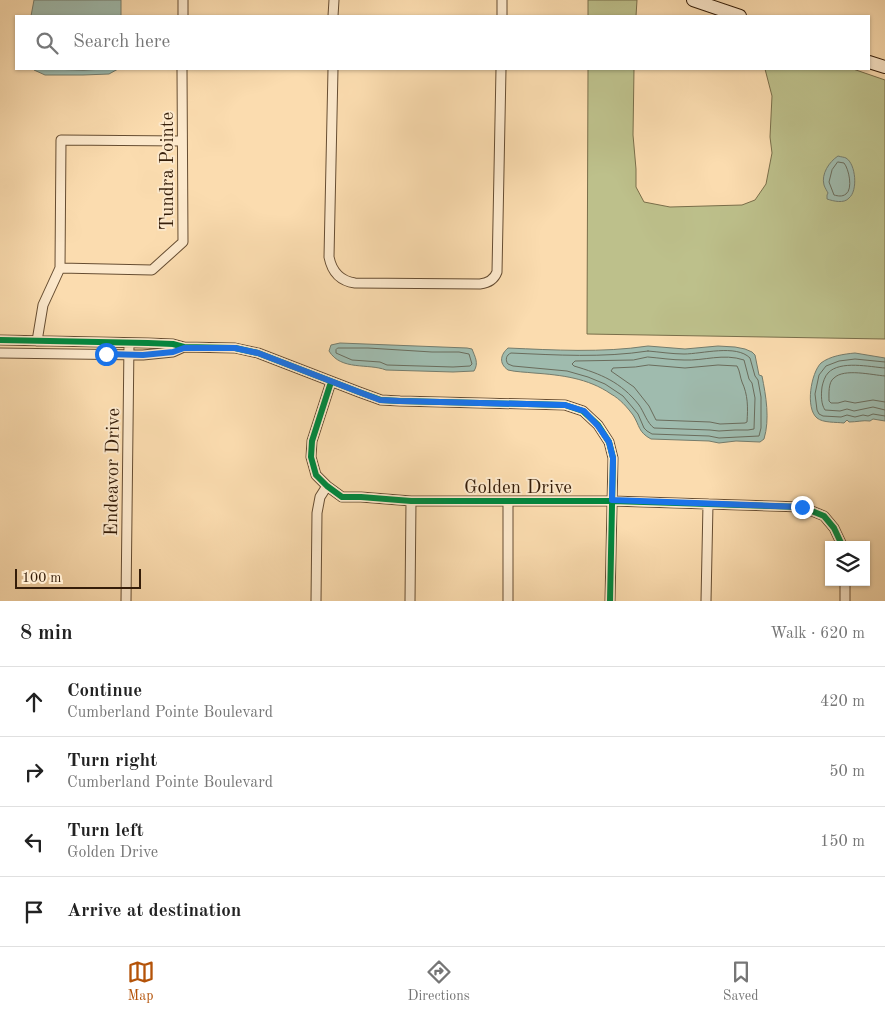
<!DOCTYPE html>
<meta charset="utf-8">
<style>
body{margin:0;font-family:"Old Standard TT",serif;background:#f6f6f6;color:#222}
.controls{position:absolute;right:15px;bottom:15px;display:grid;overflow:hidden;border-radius:0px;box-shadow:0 1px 4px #0004}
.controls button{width:45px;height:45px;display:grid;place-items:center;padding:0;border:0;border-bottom:1px solid #e0e0e0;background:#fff;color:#222;font:25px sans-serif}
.scale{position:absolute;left:15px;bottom:12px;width:126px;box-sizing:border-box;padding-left:5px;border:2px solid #351d09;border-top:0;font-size:14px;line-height:18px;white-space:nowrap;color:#351d09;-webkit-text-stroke:4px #fce8cb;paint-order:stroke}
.stop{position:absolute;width:15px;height:15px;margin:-11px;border:4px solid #1a73e8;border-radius:50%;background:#fff}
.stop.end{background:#1a73e8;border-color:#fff;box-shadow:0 1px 5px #0008}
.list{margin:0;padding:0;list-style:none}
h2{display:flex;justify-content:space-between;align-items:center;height:65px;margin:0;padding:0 20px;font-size:21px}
h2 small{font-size:16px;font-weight:400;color:#767676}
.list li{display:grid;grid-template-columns:32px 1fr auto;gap:15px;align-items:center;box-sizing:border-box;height:70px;padding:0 20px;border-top:1px solid #e0e0e0}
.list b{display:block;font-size:19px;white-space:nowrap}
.list p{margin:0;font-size:16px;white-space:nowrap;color:#767676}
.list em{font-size:16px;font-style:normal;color:#767676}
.icon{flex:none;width:28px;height:28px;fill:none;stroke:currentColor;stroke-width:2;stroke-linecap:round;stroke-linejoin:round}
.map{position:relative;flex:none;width:885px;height:601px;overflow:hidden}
.search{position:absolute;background:#fff;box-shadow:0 1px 4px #0004;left:15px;right:15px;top:15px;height:55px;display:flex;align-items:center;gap:12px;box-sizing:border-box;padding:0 18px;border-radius:0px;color:#767676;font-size:19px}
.sheet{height:345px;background:#fff}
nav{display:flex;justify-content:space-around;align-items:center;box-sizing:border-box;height:70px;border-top:1px solid #e0e0e0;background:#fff;font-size:14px;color:#767676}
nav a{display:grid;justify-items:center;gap:2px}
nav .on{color:#b45309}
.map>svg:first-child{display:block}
</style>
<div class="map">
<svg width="885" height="601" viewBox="0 0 885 601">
<rect width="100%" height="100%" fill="#fbdcaf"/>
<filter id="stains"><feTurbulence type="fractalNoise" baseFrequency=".004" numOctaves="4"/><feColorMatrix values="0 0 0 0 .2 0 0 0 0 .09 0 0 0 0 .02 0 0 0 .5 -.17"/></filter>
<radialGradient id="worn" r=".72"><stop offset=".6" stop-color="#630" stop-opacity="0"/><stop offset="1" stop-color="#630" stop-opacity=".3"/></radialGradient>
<!-- green -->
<path fill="#bdc08b" stroke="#796e4a" d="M 588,0 L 637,0 L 636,16 L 588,16 Z
M 588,69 L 634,69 L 633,135 L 636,169 L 636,187 L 644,202 L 670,207 L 742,205 L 755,200 L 766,184 L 772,153 L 770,137 L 772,96 L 765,69 L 853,69 L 885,80 L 885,339 L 587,334 Z"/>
<!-- water -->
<path fill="#9fbbae" stroke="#757c6c" d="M 34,0 L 121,0 L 121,16 L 31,16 Z
M 34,69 L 118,69 L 109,74 L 83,75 L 45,75 L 34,70 Z
M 838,156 C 841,157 844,157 846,158 C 856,164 858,191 849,198 C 844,204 833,201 827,199 L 827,195 L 828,193 C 827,191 825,188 824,185 C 821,174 829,162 838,156 Z
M 340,343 L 467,348 L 472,349 C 475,357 479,363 474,371 L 453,372 L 386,370 C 368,363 341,371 329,351 L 331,345 Z
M 648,346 L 685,349 L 718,346 L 735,347 L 745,349 L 752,352 L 755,355 L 759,375 L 762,376 C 766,396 770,419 764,439 L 760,442 L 736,441 L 719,443 L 709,441 L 651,439 C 638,432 640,426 633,415 C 627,407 620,399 611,394 C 588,378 561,375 534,373 C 525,372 516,372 508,370 C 498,363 501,354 508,348 C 554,350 602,353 648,346 Z
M 855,353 L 885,358 L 885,421 L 873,419 L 870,421 C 863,420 857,422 849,422 L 847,420 L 844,423 C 836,422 823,423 817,418 C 805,408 811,373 821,363 C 830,356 844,354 855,353 Z"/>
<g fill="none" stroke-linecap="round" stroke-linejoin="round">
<!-- shore -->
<path stroke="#6a6c5c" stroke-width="1" d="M 44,69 L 83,70 L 108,69
M 838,162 L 844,163 C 849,169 853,189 846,194 C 842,197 838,196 834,195 L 829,182 L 832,170 Z
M 338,348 L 368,348 L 432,352 L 459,352 L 469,354 L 472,364 L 470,366 L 453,367 L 387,365 L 380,362 L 352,360 L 336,353 L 336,350 Z
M 648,351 C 660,352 672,354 684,354 C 702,354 736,344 750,358 L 755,376 L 758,380 L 761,397 L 761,428 L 759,436 L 719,438 L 709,436 L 652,434 L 647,431 L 644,428 L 638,414 L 623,396 L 605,384 L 588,377 L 567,371 L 513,366 L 508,364 C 505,360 506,355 511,353 C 556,355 603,358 648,351 Z
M 648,357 C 660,358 672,360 684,360 C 704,361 723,353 744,360 L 749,379 L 752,383 L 755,398 L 754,429 L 748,430 L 735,430 L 719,431 L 710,430 L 654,428 C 647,423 644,412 639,405 C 621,382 601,374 574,366 L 572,364 L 575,361 L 633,360 Z
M 885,362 L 855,359 L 839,361 L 826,366 L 819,375 L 815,394 L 817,410 L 819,414 L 823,416 L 841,417 L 847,415 L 855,417 L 863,415 L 868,416 L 873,414 L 885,416
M 649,365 L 685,368 L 718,365 L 737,366 C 740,371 740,377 742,382 C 748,395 748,407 747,422 L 745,423 L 720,424 L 710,422 L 656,420 L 649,406 L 634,387 L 611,371 L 613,368 L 635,367 Z
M 885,368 C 870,367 840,360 828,373 C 825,376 823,382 822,387 C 821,395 821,404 825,410 L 840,411 L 847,409 L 854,411 L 873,407 L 885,410
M 885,376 C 872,375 844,368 834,378 C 828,382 829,394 829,401 L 831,403 L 838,403 L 845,401 L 855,403 L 873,400 L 885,402"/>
<!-- minor casing -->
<g stroke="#664d32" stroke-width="11">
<path id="minor" d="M 183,16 L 183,0
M 333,16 L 334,0
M 502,16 L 502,0
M 333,69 L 329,257 C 332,272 340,281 355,283 L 480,284 C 488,283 494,280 497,272 L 501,69
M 60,268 L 61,140 L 182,141
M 0,340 L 148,343 L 173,344 L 184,347 L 235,348 L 258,353 L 359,392 L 381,400 L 400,401 L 565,405 L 583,411 L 598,425 L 609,442 L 613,458 L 610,601
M 37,341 L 43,305 L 60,268 L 152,270 L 183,242 L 182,69
M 0,353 L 143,355 L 173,352 L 184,347
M 331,382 L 312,441 L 311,457 L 316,475 L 327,486 L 342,497 L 361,497 L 411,501 L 612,501 L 802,507 L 824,516 L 834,528 L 842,545
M 845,582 L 845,601
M 126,601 L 129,343
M 316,601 L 317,513 L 320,497 L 327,486
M 410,601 L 411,501
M 508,601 L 508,501
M 706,601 L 708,504"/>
</g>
<!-- secondary casing -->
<g stroke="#351d09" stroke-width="14">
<path id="secondary" d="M 693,0 L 740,16
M 869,62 L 885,67"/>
</g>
<!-- minor -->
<use href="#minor" stroke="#fce8cb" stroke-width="9"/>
<!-- secondary -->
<use href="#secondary" stroke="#fce8cb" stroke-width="12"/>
<!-- cycleway casing -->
<g stroke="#fce8cb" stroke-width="9">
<path id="cycleway" d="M 0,340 L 148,343 L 173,344 L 184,347 L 235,348 L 258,353 L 359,392 L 381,400 L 400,401 L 565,405 L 583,411 L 598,425 L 609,442 L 613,458 L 610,601
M 331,382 L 312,441 L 311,457 L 316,475 L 327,486 L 342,497 L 361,497 L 411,501 L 612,501 L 802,507 L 824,516 L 834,528 L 842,545"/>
</g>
<!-- cycleway -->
<use href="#cycleway" stroke="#00873e" stroke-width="6"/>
</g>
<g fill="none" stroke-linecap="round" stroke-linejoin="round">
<!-- route -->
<path stroke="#1a73e8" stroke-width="6" d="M 106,354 L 143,355 L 173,352 L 184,348 L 235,348 L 258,353 L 359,392 L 380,400 L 400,401 L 565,405 L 584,411 L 598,426 L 609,442 L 613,458 L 612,500 L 802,507"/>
</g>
<g text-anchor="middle" stroke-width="4" stroke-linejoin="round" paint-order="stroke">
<!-- street labels -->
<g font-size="19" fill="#351d09" stroke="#fce8cb">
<text transform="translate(166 171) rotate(-90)" y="7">Tundra Pointe</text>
<text transform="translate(111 472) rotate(-89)" y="7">Endeavor Drive</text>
<text x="518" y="493">Golden Drive</text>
</g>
</g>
<rect width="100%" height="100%" filter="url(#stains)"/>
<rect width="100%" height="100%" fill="url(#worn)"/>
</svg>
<div class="controls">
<button><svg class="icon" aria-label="layers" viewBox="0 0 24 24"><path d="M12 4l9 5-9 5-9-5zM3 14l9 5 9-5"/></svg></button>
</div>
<div class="scale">100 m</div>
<div class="stop" style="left:106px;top:354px"></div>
<div class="stop end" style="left:802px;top:507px"></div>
<div class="search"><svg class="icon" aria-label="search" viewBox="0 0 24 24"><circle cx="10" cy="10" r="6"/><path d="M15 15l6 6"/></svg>Search here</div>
</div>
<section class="sheet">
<h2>8 min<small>Walk · 620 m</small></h2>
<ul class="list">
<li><svg class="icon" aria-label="ahead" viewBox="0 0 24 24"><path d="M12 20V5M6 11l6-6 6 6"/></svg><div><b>Continue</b><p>Cumberland Pointe Boulevard</p></div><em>420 m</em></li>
<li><svg class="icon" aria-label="right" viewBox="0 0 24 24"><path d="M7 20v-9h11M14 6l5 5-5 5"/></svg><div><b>Turn right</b><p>Cumberland Pointe Boulevard</p></div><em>50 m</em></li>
<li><svg class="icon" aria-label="left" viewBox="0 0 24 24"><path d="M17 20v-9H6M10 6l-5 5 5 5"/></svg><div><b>Turn left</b><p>Golden Drive</p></div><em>150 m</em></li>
<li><svg class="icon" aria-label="arrive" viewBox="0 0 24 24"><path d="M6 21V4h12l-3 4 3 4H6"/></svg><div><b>Arrive at destination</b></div></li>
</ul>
</section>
<nav>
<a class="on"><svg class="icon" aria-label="map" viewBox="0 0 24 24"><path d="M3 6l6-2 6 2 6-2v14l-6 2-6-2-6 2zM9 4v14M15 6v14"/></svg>Map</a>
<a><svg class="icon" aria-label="directions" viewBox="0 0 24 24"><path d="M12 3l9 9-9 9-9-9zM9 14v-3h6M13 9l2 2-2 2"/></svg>Directions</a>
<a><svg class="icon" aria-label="saved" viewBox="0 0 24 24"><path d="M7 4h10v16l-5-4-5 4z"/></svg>Saved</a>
</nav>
